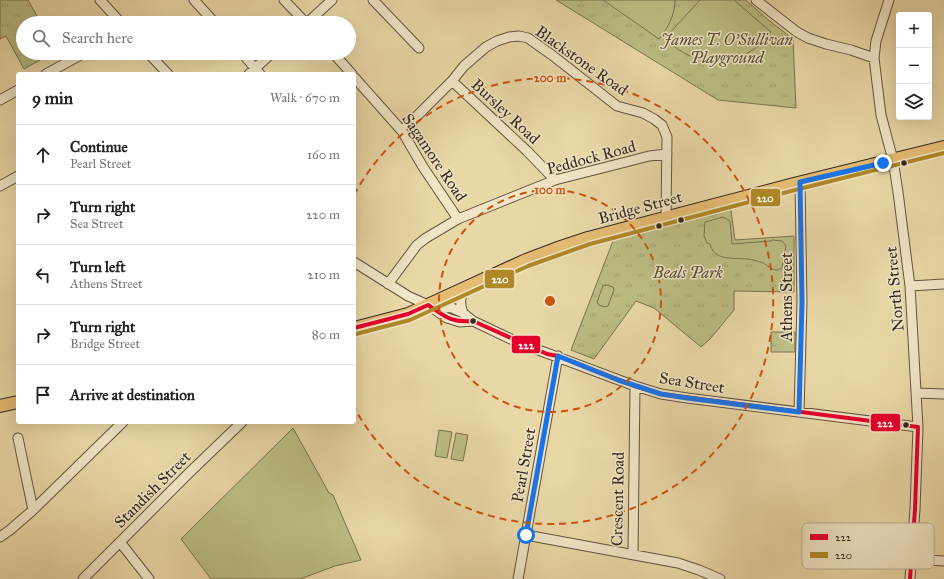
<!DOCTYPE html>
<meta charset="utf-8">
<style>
body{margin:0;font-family:"IM FELL Great Primer",serif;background:#f6f6f6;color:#222}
.controls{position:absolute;right:12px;top:12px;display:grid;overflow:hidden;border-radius:4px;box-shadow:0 4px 16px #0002}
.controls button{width:36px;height:36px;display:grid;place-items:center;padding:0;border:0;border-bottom:1px solid #e0e0e0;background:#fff;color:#222;font:20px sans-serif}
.stop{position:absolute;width:12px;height:12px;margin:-9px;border:3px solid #1a73e8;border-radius:50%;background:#fff}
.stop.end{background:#1a73e8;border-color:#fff;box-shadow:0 1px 4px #0008}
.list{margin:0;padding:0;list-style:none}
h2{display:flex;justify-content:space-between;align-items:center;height:52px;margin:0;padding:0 16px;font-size:17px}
h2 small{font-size:13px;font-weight:400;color:#767676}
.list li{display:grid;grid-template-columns:26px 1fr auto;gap:12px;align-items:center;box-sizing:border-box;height:60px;padding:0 16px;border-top:1px solid #e0e0e0}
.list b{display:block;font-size:15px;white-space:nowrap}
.list p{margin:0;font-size:13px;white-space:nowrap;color:#767676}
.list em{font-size:13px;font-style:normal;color:#767676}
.icon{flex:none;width:22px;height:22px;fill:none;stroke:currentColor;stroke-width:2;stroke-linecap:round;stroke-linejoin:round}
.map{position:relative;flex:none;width:944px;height:579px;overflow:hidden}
.search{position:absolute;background:#fff;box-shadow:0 4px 16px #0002;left:16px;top:16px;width:340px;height:44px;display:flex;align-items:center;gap:10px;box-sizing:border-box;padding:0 14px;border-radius:22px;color:#767676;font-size:15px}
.panel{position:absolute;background:#fff;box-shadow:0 4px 16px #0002;left:16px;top:72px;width:340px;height:352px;border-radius:4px}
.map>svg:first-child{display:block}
</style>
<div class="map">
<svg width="944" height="579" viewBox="0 0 944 579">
<defs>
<pattern id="grass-tufts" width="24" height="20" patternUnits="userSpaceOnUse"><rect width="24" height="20" fill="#bbbd83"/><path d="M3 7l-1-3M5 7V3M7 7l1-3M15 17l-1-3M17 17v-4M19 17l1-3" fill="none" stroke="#a1a271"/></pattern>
</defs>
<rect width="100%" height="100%" fill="#e9d7a6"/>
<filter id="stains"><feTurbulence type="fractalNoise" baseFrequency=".005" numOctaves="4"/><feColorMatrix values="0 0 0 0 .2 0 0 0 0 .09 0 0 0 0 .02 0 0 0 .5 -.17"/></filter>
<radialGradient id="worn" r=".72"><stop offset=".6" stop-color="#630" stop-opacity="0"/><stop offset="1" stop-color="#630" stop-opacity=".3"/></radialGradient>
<!-- grass -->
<path fill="url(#grass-tufts)" stroke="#787352" d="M 0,0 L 28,0 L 41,23 L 23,23 L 23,53 L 53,53 L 24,69 L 6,36 L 0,39 Z
M 556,0 L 746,0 L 766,18 L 793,39 L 796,108 L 718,100 Z
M 731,210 L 735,240 L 794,236 L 794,292 L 734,291 L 734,310 L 710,339 L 701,347 L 654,308 L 636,301 L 594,359 L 571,350 L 613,241 Z
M 771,332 L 795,332 L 795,352 L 771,352 Z"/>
<!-- garden -->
<path fill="#bbbd83" stroke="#787352" d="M 603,0 L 675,0 C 675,15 668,28 659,39 Z
M 700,0 L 734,0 L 771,32 C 765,39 759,47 751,51 C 722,69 687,62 665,38 Z
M 723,217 L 730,221 L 732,244 L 771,241 L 772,240 L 782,241 L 786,246 L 782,268 C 775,273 771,268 765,264 C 762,262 757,261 753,260 C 739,256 715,264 710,244 L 707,243 L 704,236 L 705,222 Z
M 606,285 L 613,287 L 614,290 L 608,306 L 605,307 L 599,305 L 597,302 L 603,286 Z
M 293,428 L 329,493 L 333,495 L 361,560 L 335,566 L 300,579 L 211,579 L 181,539 Z
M 439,430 L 452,432 L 447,458 L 435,456 Z
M 456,433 L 468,435 L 463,461 L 451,459 Z"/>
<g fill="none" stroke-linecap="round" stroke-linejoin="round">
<!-- minor casing -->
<g stroke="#635442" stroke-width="11">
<path id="minor" d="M 100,0 L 121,23
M 194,0 L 215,23
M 284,0 L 306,23
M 373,0 L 419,48
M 756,0 L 797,32 L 808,38 L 826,44 L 851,50 L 874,58
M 889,0 L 876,41 L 874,58 L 881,115 L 893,160 L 898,192 L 910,286 L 918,427 L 915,509 L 910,579
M 307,23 L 332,0
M 148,53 L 168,74
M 242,53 L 260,74
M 333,53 L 352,74
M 46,74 L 84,53
M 249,74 L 272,53
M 354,77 L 402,131 L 423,167 L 458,219
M 452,81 L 527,151 L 555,180
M 0,100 L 18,90
M 402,131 L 452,81 L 464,66 L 486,47 L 497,41 L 509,37 L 519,36 L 528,38 L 552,55 L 617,106 L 643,113 L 654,119 L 662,125 L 667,137 L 666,217
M 0,186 L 18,176
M 354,262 L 408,296 L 428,305 L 447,318 L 460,322 L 473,321
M 388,284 L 417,245 L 426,238 L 458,219 L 555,180 L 626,162 L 649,156 L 667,154
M 910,286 L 944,284
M 428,305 L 452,308 L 463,313 L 473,321 L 517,342 L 635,386 L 661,394 L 687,398 L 918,427
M 463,313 C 459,302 460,296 467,287
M 917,393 L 944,394
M 799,412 L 802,302 L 800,182
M 18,438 L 33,510
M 526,535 L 678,563 L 699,570 L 720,579
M 0,537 L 10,530 L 33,510 L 123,422
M 120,542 L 149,579
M 633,554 L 635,386
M 912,559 L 944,561
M 83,579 L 189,473 L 242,422
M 518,579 L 558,356"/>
</g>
<!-- major casing -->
<g stroke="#362921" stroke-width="14">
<path id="major" d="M 354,328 L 408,314 L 526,260 L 555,249 L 588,238 L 794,184 L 944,147
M 0,406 L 18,402"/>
</g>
<!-- minor -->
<use href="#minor" stroke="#f1e5c5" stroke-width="9"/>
<!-- major -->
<use href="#major" stroke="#e4bc73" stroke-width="12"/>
<!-- bus-1 casing -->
<g stroke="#f1e5c5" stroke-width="7">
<path id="bus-1" d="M 354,328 L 408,314 L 428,305 C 446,317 451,323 473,321 L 547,354 L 558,356 L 635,386 L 661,394 L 918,427 L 915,509 L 910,579"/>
</g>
<!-- bus-2 casing -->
<g stroke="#f1e5c5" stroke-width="7">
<path id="bus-2" d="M 356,334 L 410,320 L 528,266 L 590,244 L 795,190 L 944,153"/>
</g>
<!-- bus-1 -->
<use href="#bus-1" stroke="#e4002b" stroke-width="4"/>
<!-- bus-2 -->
<use href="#bus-2" stroke="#af8828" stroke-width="4"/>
</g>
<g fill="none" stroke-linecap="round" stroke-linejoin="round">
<!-- route -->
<path stroke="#1a73e8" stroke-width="5" d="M 526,535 L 558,356 L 618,380 L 661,394 L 687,398 L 799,412 L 802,302 L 800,182 L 883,163"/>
</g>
<!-- distance rings -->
<g fill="none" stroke="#cd520f" stroke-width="2" stroke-dasharray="7 5">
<circle cx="550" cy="301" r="111"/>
<path d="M354 195A223 223 0 1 1 354 407"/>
</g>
<!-- markers -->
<g fill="#362921" stroke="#f1e5c5" stroke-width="1.5">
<circle cx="904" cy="163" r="3.5"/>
<circle cx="681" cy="220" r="3.5"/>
<circle cx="659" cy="226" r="3.5"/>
<circle cx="473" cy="321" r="3.5"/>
<circle cx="906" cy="425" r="3.5"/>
</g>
<g text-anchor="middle" stroke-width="3" stroke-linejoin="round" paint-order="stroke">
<!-- park labels -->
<g font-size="16" font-style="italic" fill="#574e3a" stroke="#f1e5c5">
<text x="727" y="45">James T. O'Sullivan<tspan x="727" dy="18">Playground</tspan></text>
<text x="688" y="278">Beals Park</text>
</g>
<!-- street labels -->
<g font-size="16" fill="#362921" stroke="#f1e5c5">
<text transform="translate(582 60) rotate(35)" y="6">Blackstone Road</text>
<text transform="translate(506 111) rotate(43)" y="6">Bursley Road</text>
<text transform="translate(435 157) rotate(56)" y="6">Sagamore Road</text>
<text transform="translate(591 157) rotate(-15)" y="6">Peddock Road</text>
<text transform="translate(640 207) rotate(-15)" y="6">Bridge Street</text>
<text transform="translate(894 289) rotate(-95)" y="6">North Street</text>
<text transform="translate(786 297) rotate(-90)" y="6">Athens Street</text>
<text transform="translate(692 382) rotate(9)" y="6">Sea Street</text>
<text transform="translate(523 465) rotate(-80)" y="6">Pearl Street</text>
<text transform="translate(152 489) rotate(-45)" y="6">Standish Street</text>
<text transform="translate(617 499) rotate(-89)" y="6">Crescent Road</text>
</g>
</g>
<!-- legend -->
<rect x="802" y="523" width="132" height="46" rx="6" fill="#f1e5c5" stroke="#b9ad94" stroke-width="1"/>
<rect x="810" y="534" width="18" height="6" fill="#e4002b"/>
<rect x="810" y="552" width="18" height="6" fill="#af8828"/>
<g font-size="11" fill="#362921">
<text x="835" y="541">222</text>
<text x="835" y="559">220</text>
</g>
<circle cx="550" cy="301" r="6" fill="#cd520f" stroke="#f1e5c5" stroke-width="2"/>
<g font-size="12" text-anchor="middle" font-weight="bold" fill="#cd520f" stroke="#f1e5c5" stroke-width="3" stroke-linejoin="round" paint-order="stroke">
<text x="550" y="82">200 m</text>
<text x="550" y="194">100 m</text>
</g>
<g stroke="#f1e5c5" stroke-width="1.5">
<rect x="750" y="188" width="31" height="19" rx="4" fill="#af8828"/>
<rect x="484" y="269" width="31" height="20" rx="4" fill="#af8828"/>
<rect x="511" y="335" width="30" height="19" rx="4" fill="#e4002b"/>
<rect x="870" y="413" width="31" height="19" rx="4" fill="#e4002b"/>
</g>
<g font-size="11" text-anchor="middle" font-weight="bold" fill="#fff">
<text x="765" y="202">220</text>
<text x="500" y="283">220</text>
<text x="526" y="349">222</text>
<text x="885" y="427">222</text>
</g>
<rect width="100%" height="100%" filter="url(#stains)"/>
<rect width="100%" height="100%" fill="url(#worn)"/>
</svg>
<div class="controls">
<button>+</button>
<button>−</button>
<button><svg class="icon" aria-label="layers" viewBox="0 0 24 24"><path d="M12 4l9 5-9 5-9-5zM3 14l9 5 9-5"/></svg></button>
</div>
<div class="stop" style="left:526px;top:535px"></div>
<div class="stop end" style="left:883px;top:163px"></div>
<div class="search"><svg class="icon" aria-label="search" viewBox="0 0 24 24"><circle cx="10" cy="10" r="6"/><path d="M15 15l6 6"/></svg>Search here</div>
<section class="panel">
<h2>9 min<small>Walk · 670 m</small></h2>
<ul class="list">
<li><svg class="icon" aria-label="ahead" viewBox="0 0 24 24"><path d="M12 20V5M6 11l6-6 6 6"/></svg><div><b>Continue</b><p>Pearl Street</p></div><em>160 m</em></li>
<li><svg class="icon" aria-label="right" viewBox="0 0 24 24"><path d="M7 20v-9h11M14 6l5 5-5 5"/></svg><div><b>Turn right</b><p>Sea Street</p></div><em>220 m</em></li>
<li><svg class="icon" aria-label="left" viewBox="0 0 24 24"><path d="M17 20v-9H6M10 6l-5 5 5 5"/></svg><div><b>Turn left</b><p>Athens Street</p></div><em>210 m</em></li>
<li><svg class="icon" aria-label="right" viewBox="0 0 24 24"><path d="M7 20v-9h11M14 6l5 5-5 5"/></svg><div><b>Turn right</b><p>Bridge Street</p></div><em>80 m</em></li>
<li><svg class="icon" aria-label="arrive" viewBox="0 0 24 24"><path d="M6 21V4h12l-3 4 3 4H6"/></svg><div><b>Arrive at destination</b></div></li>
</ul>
</section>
</div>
